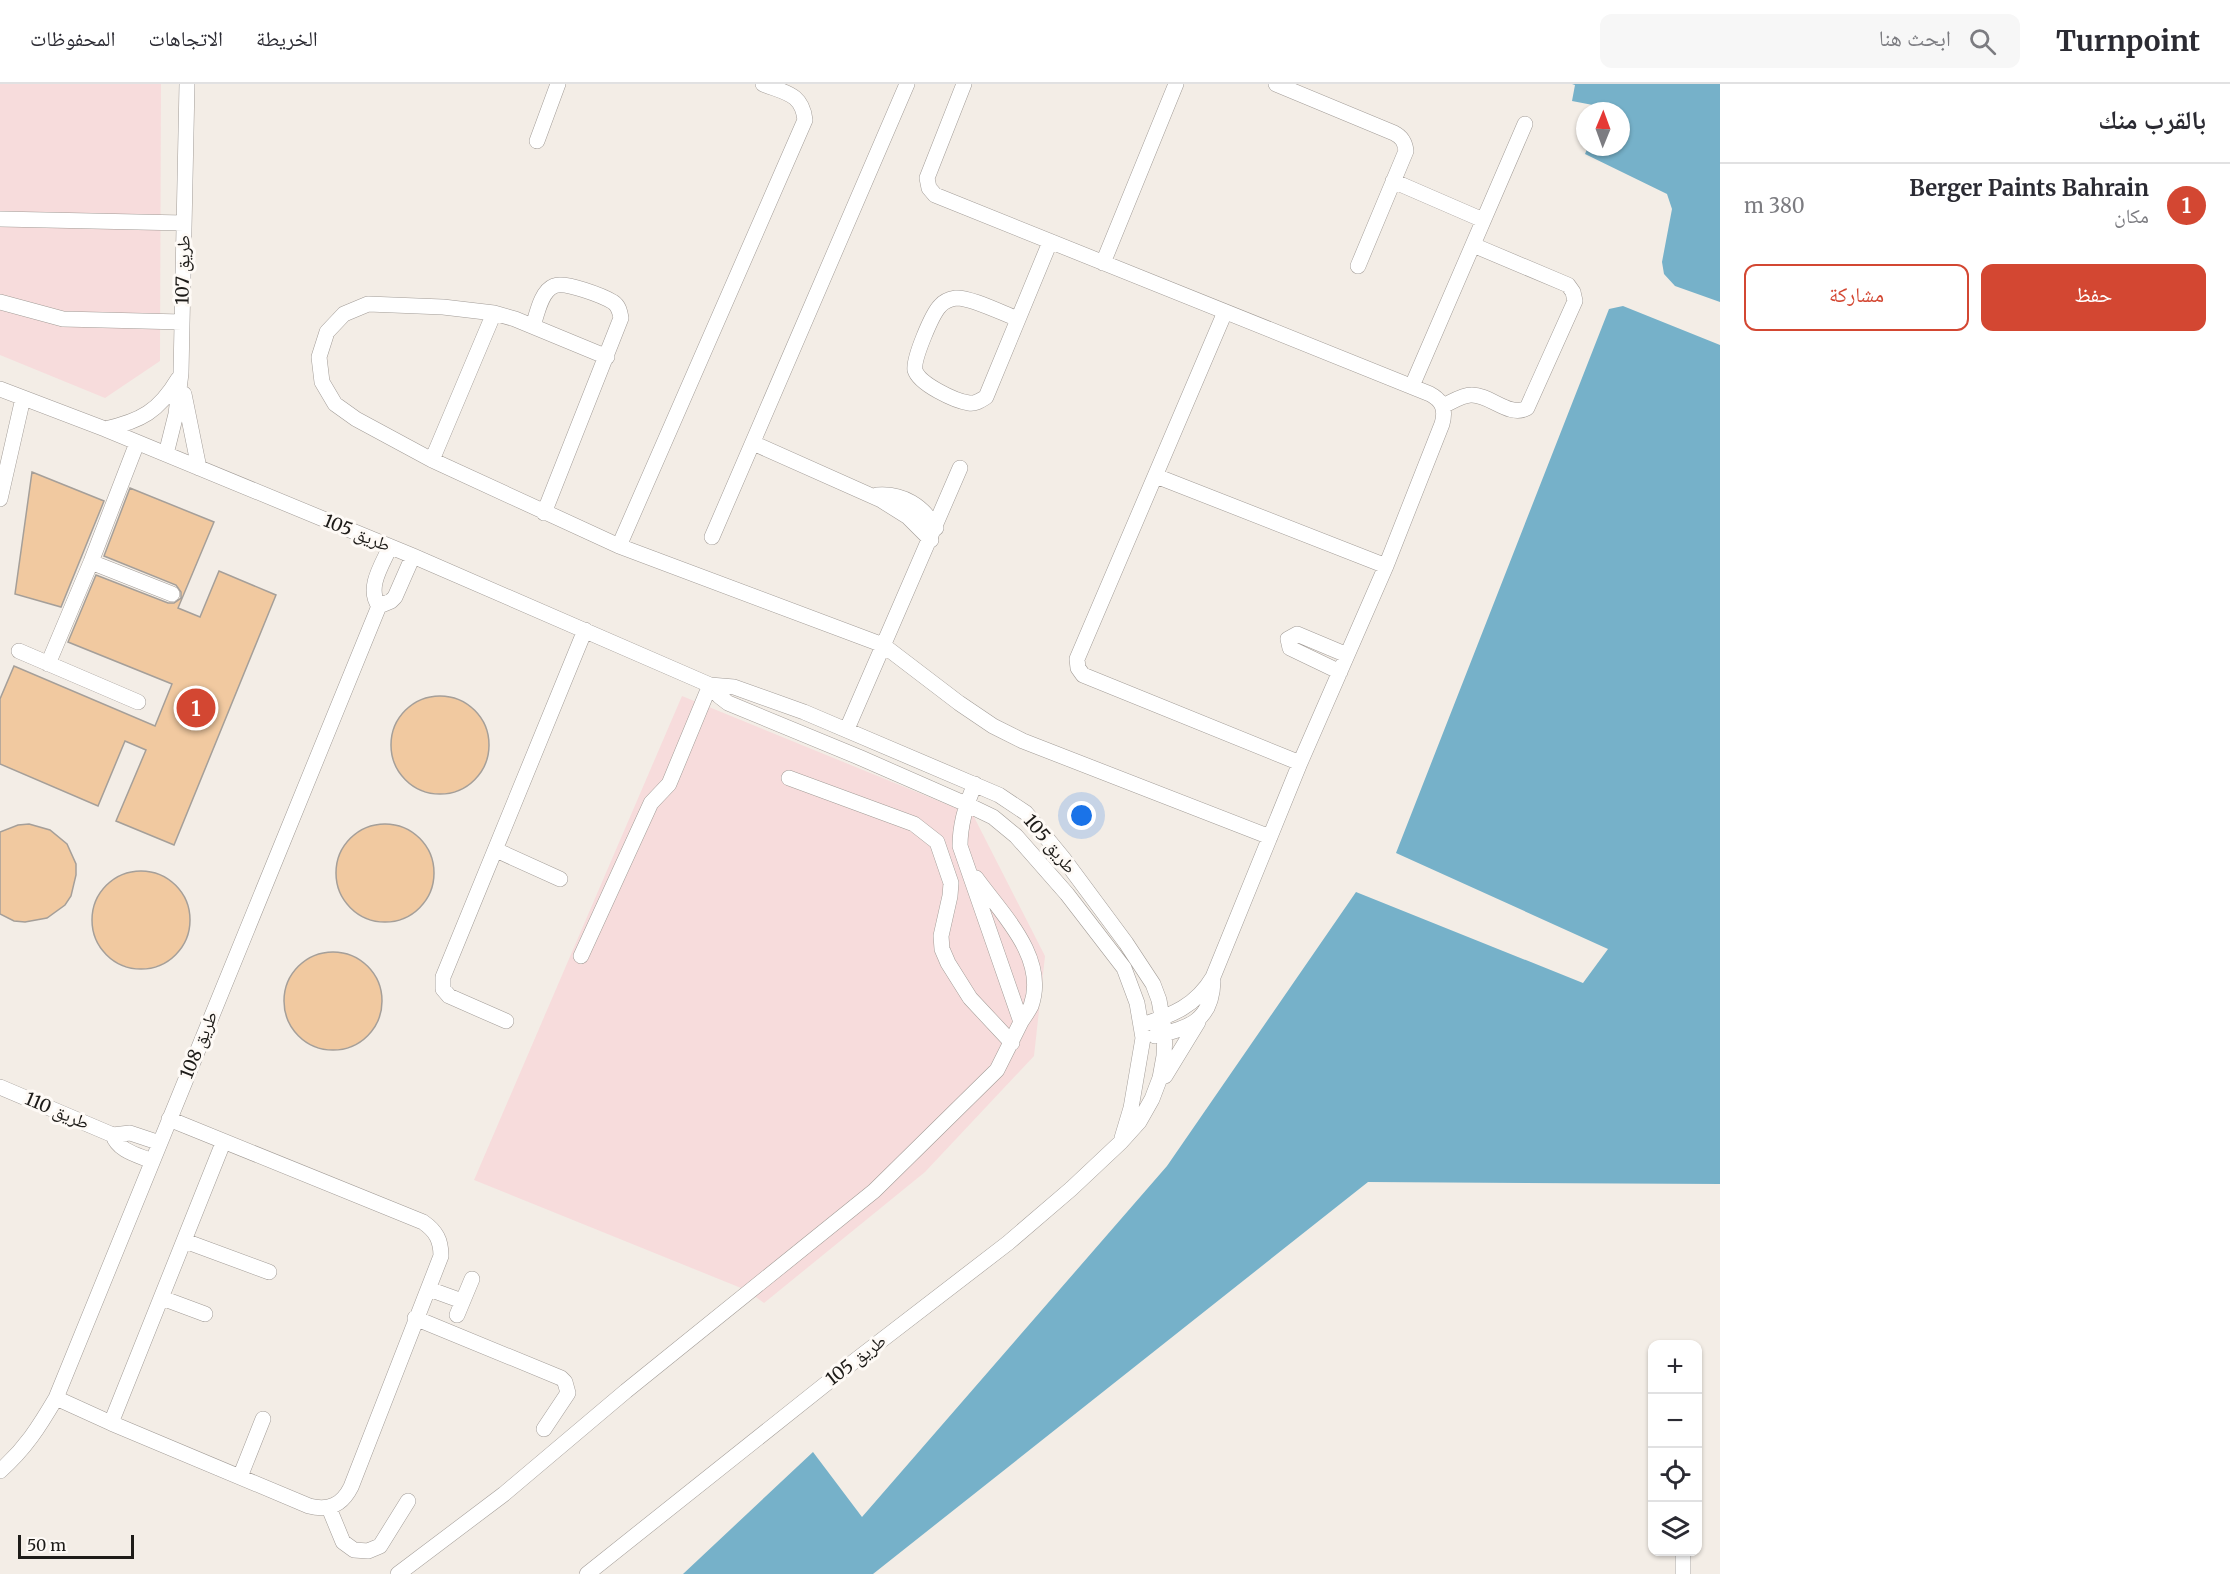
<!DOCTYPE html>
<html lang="ar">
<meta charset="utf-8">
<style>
body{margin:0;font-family:Merriweather,"Noto Naskh Arabic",serif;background:#f7f7f7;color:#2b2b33;direction:rtl}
.controls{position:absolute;right:18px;bottom:18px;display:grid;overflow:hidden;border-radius:12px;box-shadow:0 2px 4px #0004}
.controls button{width:54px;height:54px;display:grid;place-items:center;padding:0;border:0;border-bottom:2px solid #e1e1e2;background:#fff;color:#2b2b33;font:30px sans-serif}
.compass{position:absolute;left:1576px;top:18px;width:54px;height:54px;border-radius:50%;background:#fff;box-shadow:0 2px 4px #0004;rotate:1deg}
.scale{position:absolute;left:18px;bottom:15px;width:116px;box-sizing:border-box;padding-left:6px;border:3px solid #1d1b18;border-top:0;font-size:16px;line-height:21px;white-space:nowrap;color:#1d1b18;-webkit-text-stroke:4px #fefaf6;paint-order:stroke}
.you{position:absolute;left:1082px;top:732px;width:21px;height:21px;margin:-15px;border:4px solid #fff;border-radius:50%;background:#1a73e8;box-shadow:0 0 0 9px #1a73e833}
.badge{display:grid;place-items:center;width:39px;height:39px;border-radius:50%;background:#d34732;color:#fff;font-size:20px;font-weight:700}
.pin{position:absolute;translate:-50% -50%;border:3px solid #fff;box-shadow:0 2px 6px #0006}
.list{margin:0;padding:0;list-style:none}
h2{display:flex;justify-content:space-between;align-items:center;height:78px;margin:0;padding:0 24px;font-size:26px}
h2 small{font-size:20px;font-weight:400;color:#7c7c81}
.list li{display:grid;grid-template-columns:39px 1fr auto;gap:18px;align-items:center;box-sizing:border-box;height:84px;padding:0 24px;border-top:2px solid #e1e1e2}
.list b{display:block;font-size:22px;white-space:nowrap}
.list p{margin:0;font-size:20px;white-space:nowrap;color:#7c7c81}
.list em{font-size:20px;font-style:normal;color:#7c7c81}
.actions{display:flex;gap:12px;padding:18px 24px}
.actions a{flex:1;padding:14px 0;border:2px solid #d34732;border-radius:12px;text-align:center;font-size:21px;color:#d34732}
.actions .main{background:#d34732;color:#fff}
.icon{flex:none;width:33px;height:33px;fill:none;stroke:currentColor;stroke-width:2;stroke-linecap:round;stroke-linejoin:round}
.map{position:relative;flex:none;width:1720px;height:1490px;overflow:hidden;direction:ltr}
header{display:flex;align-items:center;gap:36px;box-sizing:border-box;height:84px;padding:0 30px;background:#fff;border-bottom:2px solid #e1e1e2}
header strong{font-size:28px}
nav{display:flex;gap:33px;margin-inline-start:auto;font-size:21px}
.search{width:420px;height:54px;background:#f7f7f7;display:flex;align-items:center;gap:15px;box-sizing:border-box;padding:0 21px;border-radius:12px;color:#7c7c81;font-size:22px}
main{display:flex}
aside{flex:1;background:#fff}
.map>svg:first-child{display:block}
</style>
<header>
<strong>Turnpoint</strong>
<div class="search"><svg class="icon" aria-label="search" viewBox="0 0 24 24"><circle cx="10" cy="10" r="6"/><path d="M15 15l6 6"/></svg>ابحث هنا</div>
<nav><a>الخريطة</a><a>الاتجاهات</a><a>المحفوظات</a></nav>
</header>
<main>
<aside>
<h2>بالقرب منك<small></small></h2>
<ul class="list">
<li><span class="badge">1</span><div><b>Berger Paints Bahrain</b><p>مكان</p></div><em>380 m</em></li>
</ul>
<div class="actions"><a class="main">حفظ</a><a>مشاركة</a></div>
</aside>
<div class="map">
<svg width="1720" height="1490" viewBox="0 0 1720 1490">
<rect width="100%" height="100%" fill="#f3ede6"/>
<!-- industrial -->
<path fill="#f7dcdc" d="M 0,0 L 161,0 L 160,277 L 105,314 L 0,271 Z
M 682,612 L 973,731 L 1045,872 L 1034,972 L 925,1088 L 764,1219 L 746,1206 L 474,1096 Z"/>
<!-- water -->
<path fill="#76b1c9" d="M 1572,0 L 1720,0 L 1720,218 L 1675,202 L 1664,190 L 1662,178 L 1672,125 L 1667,110 L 1585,70 L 1588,63 L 1621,63 L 1621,27 L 1598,27 L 1598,22 L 1572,17 L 1575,1 Z
M 1623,222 L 1720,261 L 1720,1100 L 1368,1098 L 873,1490 L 683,1490 L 813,1368 L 862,1433 L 1167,1082 L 1356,808 L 1583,899 L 1608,865 L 1396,769 L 1609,225 Z"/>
<!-- building -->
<path fill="#f1c9a0" stroke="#a59f99" stroke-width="1.5" d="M 32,388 L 104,417 L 61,523 L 15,510 Z
M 130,404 L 214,438 L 178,524 L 200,533 L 219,487 L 276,511 L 174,761 L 116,737 L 146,666 L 125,657 L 98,722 L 0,680 L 0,615 L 14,582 L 155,642 L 172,600 L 68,558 L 96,491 L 168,519 L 174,519 L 181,514 L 181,508 L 176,501 L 104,472 Z
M391 661a49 49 0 1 1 98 0a49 49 0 1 1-98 0Z
M 29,740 L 50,746 L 67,760 L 76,780 L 76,791 L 71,812 L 65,821 L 47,834 L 25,838 L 14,837 L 0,830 L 0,748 L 18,741 Z
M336 789a49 49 0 1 1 98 0a49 49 0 1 1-98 0Z
M92 836a49 49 0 1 1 98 0a49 49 0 1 1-98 0Z
M284 917a49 49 0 1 1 98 0a49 49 0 1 1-98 0Z"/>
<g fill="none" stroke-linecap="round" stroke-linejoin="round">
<!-- minor casing -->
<g stroke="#a29c97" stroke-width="16">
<path id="minor" d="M 964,0 L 927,94 L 929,104 L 935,111 L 1430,310 C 1443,317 1446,326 1442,340 L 1386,482 L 1300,679 L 1213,893 C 1196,922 1172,931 1142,941
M 1276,0 L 1394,49 C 1402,53 1405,58 1406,67 L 1358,182
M 537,57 L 558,0
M 1393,97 L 1483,136
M 0,135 L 184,139
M 1103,179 L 1176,0
M 0,218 L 63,235 L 182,238
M 1225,228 L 1077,575 L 1078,584 L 1083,591 L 1300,679
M 1018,235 C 1004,230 970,213 956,214 C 950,215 944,217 940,222 C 932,230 913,275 915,286 C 919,300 955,317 969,319 C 976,320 981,316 986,313 L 1050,158
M 533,242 C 537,230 541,207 554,202 C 565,197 603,212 613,218 C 619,222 620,228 621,234 L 544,429
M 607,273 L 515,235 L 494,229 L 443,223 L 368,220 L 344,230 L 327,248 L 319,273 L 322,298 L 335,320 L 356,335 L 432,376 L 619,462 L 883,561 L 959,619 L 993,642 L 1023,657 L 1270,753
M 1412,302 L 1525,40
M 0,305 L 105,345 L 413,472 L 710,601 L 734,603 L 804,628 L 999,711 L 1026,729 L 1063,774 L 1126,859 L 1153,900 L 1159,916 L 1165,950 L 1164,972 L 1160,994 L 1152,1015 L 1139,1038 L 1121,1058 L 1071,1105 L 1008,1159 L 852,1279 L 587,1490
M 184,310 L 199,384
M 1443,322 C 1452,318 1462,311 1471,311 C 1490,310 1509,334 1527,324 L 1575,217 L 1573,208 L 1568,201 L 1473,161
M 105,345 C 141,337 159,327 178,295
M 753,359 L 881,416 L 908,433 L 931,456
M 166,370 L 176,330 L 181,289 L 187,0
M 432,376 L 494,229
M 1156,392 L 1386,482
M 877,411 C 903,409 923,422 936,444
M 0,415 L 23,314
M 712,453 L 907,0
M 619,462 L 805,36 C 802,9 785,9 763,0
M 91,478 L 172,510
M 379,522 C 366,504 382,481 390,463
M 19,567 L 138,618
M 48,580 L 91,478 L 137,359
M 1340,588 L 1290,564 L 1288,555 L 1297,550 L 1347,571
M 710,601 L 719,612 L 728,619 L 861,674 L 966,720 L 993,733 L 1016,752 L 1067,810 L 1124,884 L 1137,919 L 1143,954 L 1131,1024 L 1122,1054
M 847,645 L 960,384
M 789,694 L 914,740 L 937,758 L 951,799 L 950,812 L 941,852 L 942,865 L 948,879 L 970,914 L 1012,959
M 496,766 L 560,795
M 976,794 C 1002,830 1048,874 1031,922 C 1028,928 1024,933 1021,938
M 581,872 L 651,719 L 669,700 L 710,601
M 506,937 L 449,912 L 443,905 L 443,893 L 585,546
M 1155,952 C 1189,944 1212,937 1213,897
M 1165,992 L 1198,938
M 0,1003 L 113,1051 L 130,1049 L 160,1059
M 113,1051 C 118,1067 138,1071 152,1077
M 185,1157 L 269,1188
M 429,1205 L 462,1217
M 162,1214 L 205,1230
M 457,1231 L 472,1195
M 415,1234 L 561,1294 L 565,1298 L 568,1309 L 544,1345
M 56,1314 L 111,1339 L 309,1422 C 329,1427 342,1421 351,1403 L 441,1172 C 441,1156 436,1147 423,1138 L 169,1035
M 111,1339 L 223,1059
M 0,1387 C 25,1365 39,1343 56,1314 L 379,522 L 391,517 L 395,513 L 413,472
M 240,1393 L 263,1335
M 329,1424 L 343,1458 L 354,1466 L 368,1467 L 380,1462 L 408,1417
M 398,1490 L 504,1410 L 626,1307 L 874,1107 L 997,986 L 1021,938 L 960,762 C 960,739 966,720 975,700
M 1683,1490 L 1683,1468"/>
</g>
<!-- minor -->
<use href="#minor" stroke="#fff" stroke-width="15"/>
</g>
<g text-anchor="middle" stroke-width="6" stroke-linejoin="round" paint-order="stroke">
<!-- street labels -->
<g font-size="18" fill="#1d1b18" stroke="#fefaf6">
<text transform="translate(183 186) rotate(-89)" y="6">طريق 107</text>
<text transform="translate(357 449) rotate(22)" y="6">طريق 105</text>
<text transform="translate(1050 760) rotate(50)" y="6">طريق 105</text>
<text transform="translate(199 961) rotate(-68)" y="6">طريق 108</text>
<text transform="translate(57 1027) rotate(23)" y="6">طريق 110</text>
<text transform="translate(856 1276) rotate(-38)" y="6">طريق 105</text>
</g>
</g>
</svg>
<div class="controls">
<button>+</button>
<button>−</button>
<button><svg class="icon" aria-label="locate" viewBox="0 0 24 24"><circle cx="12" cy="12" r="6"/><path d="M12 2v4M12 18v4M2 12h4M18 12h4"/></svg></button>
<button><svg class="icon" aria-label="layers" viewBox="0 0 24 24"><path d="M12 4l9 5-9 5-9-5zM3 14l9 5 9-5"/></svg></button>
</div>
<svg class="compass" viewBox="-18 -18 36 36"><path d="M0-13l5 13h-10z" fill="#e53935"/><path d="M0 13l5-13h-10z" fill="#7c7c81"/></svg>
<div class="scale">50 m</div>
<div class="you"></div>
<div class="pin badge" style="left:196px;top:624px">1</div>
</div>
</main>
